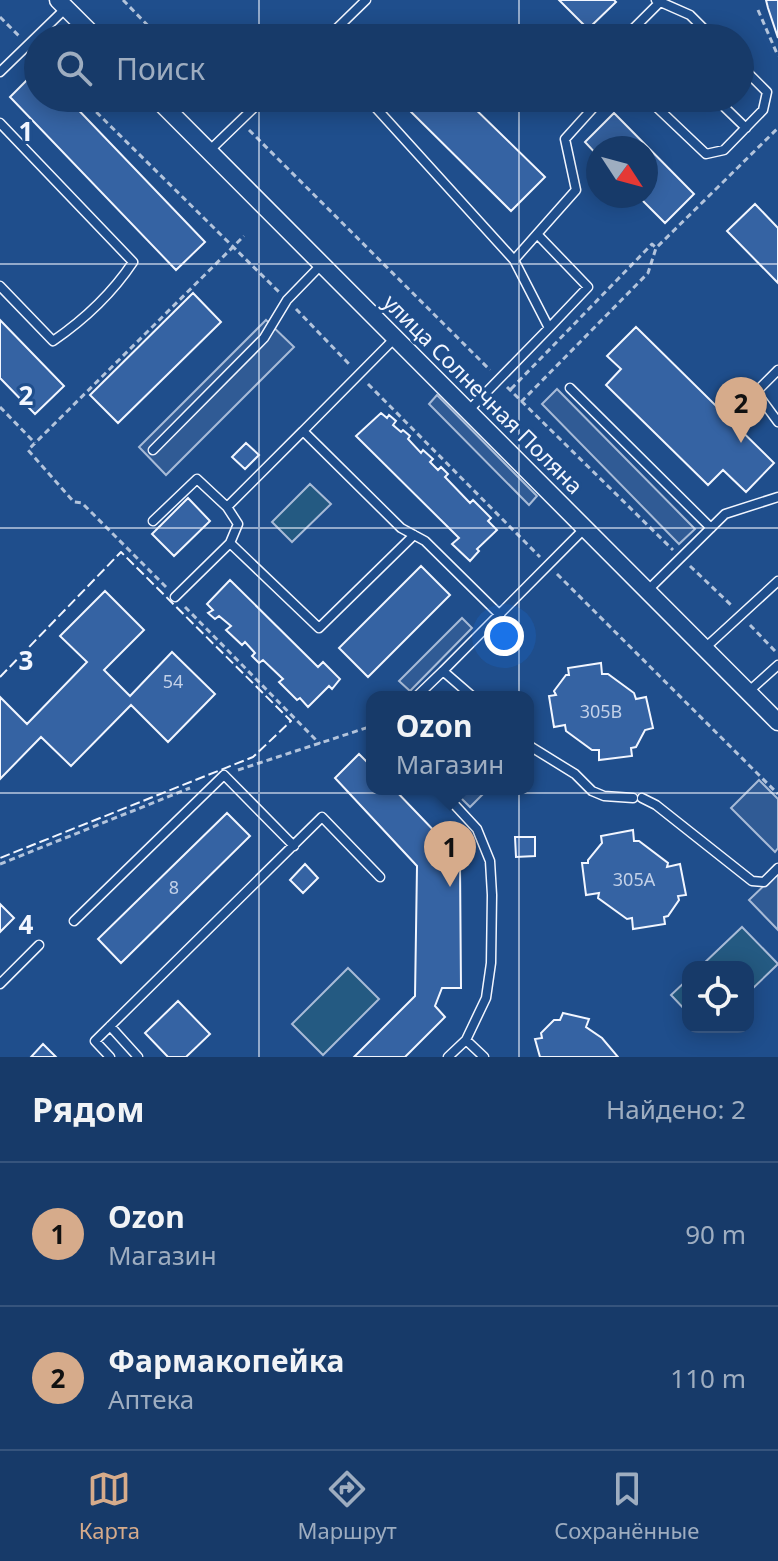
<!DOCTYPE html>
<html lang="ru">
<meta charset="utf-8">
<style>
body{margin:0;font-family:"Noto Sans",sans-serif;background:#20416f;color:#f1f3f6}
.controls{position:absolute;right:24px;bottom:24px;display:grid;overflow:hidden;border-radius:16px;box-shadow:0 4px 20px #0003}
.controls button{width:72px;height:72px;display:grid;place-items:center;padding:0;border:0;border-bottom:2px solid #36547d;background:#173a69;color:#f1f3f6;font:40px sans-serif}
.compass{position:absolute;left:586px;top:136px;width:72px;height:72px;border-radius:50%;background:#173a69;box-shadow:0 4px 20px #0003;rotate:126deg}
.you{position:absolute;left:504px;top:636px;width:28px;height:28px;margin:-20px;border:6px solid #fff;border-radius:50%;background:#1a73e8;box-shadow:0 0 0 12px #1a73e833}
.badge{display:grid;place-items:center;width:52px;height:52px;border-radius:50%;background:#d6ab8b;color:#111;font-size:26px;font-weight:700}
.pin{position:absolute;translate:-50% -66px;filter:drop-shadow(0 2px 4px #0008)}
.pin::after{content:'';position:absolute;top:42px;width:28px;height:24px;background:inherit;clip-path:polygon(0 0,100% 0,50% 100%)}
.popup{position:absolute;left:366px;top:691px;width:168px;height:104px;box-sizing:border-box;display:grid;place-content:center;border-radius:16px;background:#173a69;filter:drop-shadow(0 2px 6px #0005);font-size:26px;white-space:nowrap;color:#9eadc0}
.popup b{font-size:30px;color:#f1f3f6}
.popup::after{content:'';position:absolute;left:50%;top:100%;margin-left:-16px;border:16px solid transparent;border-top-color:#173a69}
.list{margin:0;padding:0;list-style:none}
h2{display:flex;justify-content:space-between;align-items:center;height:104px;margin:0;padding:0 32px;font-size:34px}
h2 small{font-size:26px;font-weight:400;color:#9eadc0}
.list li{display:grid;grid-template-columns:52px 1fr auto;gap:24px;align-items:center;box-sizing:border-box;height:144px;padding:0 32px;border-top:2px solid #36547d}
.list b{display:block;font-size:30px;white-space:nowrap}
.list p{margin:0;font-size:26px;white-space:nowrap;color:#9eadc0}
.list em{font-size:26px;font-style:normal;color:#9eadc0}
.icon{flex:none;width:44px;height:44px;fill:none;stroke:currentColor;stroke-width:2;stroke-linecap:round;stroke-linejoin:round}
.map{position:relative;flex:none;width:778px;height:1057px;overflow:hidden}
.search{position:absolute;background:#173a69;box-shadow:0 4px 20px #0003;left:24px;right:24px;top:24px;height:88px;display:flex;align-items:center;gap:20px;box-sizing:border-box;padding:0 28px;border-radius:44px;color:#9eadc0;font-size:30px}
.sheet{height:392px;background:#173a69}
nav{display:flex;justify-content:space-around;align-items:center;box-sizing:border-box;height:112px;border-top:2px solid #36547d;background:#173a69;font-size:22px;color:#9eadc0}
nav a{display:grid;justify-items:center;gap:4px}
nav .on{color:#d6ab8b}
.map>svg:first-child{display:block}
</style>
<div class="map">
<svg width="778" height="1057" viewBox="0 0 778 1057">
<rect width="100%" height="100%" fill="#1f4e8c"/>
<!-- green -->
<path fill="#245a82" stroke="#a8bbd7" stroke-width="2" d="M 310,484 L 331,504 L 292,542 L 272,522 Z
M 742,927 L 778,964 L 748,993 L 748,967 L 700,967 Z
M 348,968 L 379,999 L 323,1055 L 292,1024 Z
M 688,979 L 688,1013 L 671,995 Z"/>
<!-- parking -->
<path fill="#305b95" stroke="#a8bbd7" stroke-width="2" d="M 266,320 L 294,347 L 166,475 L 139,447 Z
M 557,389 L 695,529 L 679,544 L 542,404 Z
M 437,395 L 537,496 L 529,505 L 429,404 Z
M 462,618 L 472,628 L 410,691 L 399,681 Z
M 759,780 L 778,799 L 778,848 L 775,852 L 731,808 Z
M 452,789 L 488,789 L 470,807 Z
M 778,872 L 778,930 L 749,900 Z"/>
<!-- building -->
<path fill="#3563a3" stroke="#f2f6ff" stroke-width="2" d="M 559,0 L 614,0 L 616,2 L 588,29 Z
M 766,0 L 778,0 L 778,38 L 768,8 Z
M 38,69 L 38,98 L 67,98 L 205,242 L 176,270 L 10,97 Z
M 397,98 L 464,98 L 545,177 L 511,211 Z
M 614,113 L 694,194 L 665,223 L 638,196 L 646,196 L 646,148 L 598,148 L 598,156 L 585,142 Z
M 755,204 L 778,228 L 778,283 L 727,231 Z
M 193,293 L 221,322 L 118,423 L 90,395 Z
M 0,320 L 64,386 L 35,414 L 0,378 Z
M 636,327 L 774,463 L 746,492 L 723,470 L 708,485 L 606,385 L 621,369 L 607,356 Z
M 381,413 L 387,418 L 389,415 L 396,421 L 393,425 L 401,432 L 403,430 L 410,436 L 408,439 L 421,453 L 423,450 L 433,459 L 430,462 L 438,470 L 441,467 L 448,474 L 445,477 L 470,503 L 473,500 L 491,518 L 488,521 L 497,530 L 477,549 L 479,551 L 470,561 L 452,544 L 459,538 L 356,436 Z
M 246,443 L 259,455 L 245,469 L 232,457 Z
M 188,498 L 210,521 L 174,556 L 152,534 Z
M 421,566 L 450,595 L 368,677 L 339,648 Z
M 230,580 L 318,667 L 323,662 L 340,679 L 332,689 L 329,686 L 308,707 L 300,698 L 297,700 L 279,682 L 283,679 L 263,660 L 259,663 L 252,656 L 255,653 L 245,642 L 242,645 L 226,630 L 231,626 L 219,616 L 215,619 L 208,613 L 213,610 L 207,604 Z
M 105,591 L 144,630 L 104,670 L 130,696 L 172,652 L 215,694 L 168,742 L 131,705 L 71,766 L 41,737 L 0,779 L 0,697 L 27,724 L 87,662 L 60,636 Z
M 601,663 L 602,674 L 608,674 L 634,693 L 636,699 L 646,697 L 653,728 L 645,730 L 636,747 L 631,748 L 632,756 L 599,760 L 599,750 L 592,750 L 566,731 L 565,725 L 554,727 L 549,696 L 556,695 L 554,691 L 566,675 L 569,675 L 568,668 Z
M 359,754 L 372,767 L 372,789 L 394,789 L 441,838 L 433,846 L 440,857 L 442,869 L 460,866 L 461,988 L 442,988 L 435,1006 L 445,1017 L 405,1057 L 354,1057 L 415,996 L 417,866 L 335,778 Z
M 227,813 L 250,836 L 121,963 L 98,939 Z
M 633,830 L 634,841 L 639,841 L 668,863 L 667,867 L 680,864 L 686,895 L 678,896 L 679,900 L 668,916 L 664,917 L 665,924 L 633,929 L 632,918 L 627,919 L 598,898 L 599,893 L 586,895 L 582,863 L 588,863 L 588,860 L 602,843 L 601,836 Z
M 515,837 L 535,837 L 535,856 L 516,857 Z
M 305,864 L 318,878 L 303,893 L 290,880 Z
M 0,904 L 14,918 L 0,932 Z
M 178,1001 L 210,1034 L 186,1057 L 168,1057 L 145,1033 Z
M 563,1013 L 589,1019 L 586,1027 L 602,1038 L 618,1057 L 540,1057 L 535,1039 L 542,1038 L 541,1033 L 554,1020 L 560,1020 Z
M 43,1044 L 56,1057 L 31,1057 Z"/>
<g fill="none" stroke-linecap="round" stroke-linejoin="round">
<!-- service casing -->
<g stroke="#f2f6ff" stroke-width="11">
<path id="service" d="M 656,0 L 690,15 L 713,38
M 638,24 L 653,38
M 327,38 L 366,0
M 624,38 L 659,3
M 0,72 L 66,8
M 367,98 L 514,260 L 549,328 L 468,411
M 647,98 L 706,154 L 724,150 L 763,110 L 767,92 L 740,65
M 715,98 L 746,128
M 0,123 L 133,262 C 111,295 85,319 53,341 L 0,286
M 209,151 L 264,98
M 537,234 L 588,287 L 549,328
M 514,260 L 576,190 L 565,139 L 602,98
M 395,338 L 303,431 L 401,528 L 425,541 L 500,615
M 778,370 L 756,392 L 778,422
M 570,388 L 711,528
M 153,450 L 264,338 L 287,300 L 322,264
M 153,521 L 197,479 L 227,507
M 230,543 L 238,524 L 227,507 L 303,431
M 647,591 L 725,514 L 778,497
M 175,597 L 230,543 L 319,628 L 414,535
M 705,648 L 778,581
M 748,692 L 778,665
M 416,697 L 443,671
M 473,697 L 443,671 L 585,528
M 528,745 L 575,774 L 592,791 L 604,796 L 633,798
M 440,789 L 477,829 L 490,861 L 492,895 L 491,963 L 486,998 L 466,1040 L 448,1057
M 642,798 L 656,805 L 752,881 L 764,882 L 778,868
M 74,921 L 224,775 L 294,846
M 0,984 L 39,945
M 110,1026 L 138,1057
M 466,1040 L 484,1057
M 110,1057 L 95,1041 L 322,817 L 380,877"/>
</g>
<!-- minor casing -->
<g stroke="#f2f6ff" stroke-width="19">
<path id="minor" d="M 58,0 L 96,38
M 156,98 L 778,722"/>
</g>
<!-- path -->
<path stroke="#b3c4dc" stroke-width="3" stroke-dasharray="6 4" stroke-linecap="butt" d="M 123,0 L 160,38
M 758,10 L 778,56
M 0,17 L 20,37
M 82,98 L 279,292
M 217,98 L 230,111
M 249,130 L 490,370
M 296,309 L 349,364
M 368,384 L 540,557
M 507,387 L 673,550
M 511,389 L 652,244 L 656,248
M 521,402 L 648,273 L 656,248 L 778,128
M 0,407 L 35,443
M 690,566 L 731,605
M 557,574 L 778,794
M 166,587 L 82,503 L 74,502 L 28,450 L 244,236
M 185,607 L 320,744
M 750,625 L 775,651
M 238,770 L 372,726
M 0,864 L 190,788"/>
<!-- service -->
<use href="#service" stroke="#1f4e8c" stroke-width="8"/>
<!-- minor -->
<use href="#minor" stroke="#1f4e8c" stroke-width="16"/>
<!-- fence -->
<path stroke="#f2f6ff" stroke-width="2" stroke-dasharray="10 4" stroke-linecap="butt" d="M 0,677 L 121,552 L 291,721 L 253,757 L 0,858"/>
</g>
<!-- grid -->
<path fill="none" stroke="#f2f6ff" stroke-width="2" stroke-opacity="0.55" d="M 259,0 L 259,38M 519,0 L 519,38M 259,98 L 259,1057M 519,98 L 519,1057M 0,264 L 778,264M 0,528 L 778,528M 0,793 L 778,793"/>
<g text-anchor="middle" stroke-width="6" stroke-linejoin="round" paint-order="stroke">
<!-- number labels -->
<g font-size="18" fill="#c3d1e8">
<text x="173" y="688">54</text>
<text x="601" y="718">305В</text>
<text x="634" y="886">305А</text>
<text x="174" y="894">8</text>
</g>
<!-- street labels -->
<g font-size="22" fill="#f2f6ff" stroke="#1f4e8c">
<text transform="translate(483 394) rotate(45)" y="8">улица Солнечная Поляна</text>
</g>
</g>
<g font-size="26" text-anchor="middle" font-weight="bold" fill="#f2f6ff" stroke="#1f4e8c" stroke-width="6" stroke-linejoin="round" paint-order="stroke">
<text x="26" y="141">1</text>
<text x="26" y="405">2</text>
<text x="26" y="670">3</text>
<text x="26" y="934">4</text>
</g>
</svg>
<div class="controls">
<button><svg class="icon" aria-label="locate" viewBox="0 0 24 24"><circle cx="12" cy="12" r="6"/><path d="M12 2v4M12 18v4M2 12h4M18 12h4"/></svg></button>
</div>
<svg class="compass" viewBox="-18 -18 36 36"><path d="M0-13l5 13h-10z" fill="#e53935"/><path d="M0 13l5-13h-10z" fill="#9eadc0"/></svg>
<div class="you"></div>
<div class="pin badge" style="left:450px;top:887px">1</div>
<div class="popup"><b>Ozon</b>Магазин</div>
<div class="pin badge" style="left:741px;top:443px">2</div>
<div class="search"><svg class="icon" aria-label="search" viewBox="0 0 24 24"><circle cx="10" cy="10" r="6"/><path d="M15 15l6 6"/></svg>Поиск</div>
</div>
<section class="sheet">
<h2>Рядом<small>Найдено: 2</small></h2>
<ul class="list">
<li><span class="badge">1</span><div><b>Ozon</b><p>Магазин</p></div><em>90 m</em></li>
<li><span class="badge">2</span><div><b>Фармакопейка</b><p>Аптека</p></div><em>110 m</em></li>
</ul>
</section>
<nav>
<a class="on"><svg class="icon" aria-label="map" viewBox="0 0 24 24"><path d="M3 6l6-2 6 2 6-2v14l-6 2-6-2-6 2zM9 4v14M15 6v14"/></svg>Карта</a>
<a><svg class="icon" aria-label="directions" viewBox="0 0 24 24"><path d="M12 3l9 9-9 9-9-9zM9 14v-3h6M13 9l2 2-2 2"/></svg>Маршрут</a>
<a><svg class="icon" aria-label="saved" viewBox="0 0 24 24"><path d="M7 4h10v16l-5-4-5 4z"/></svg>Сохранённые</a>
</nav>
